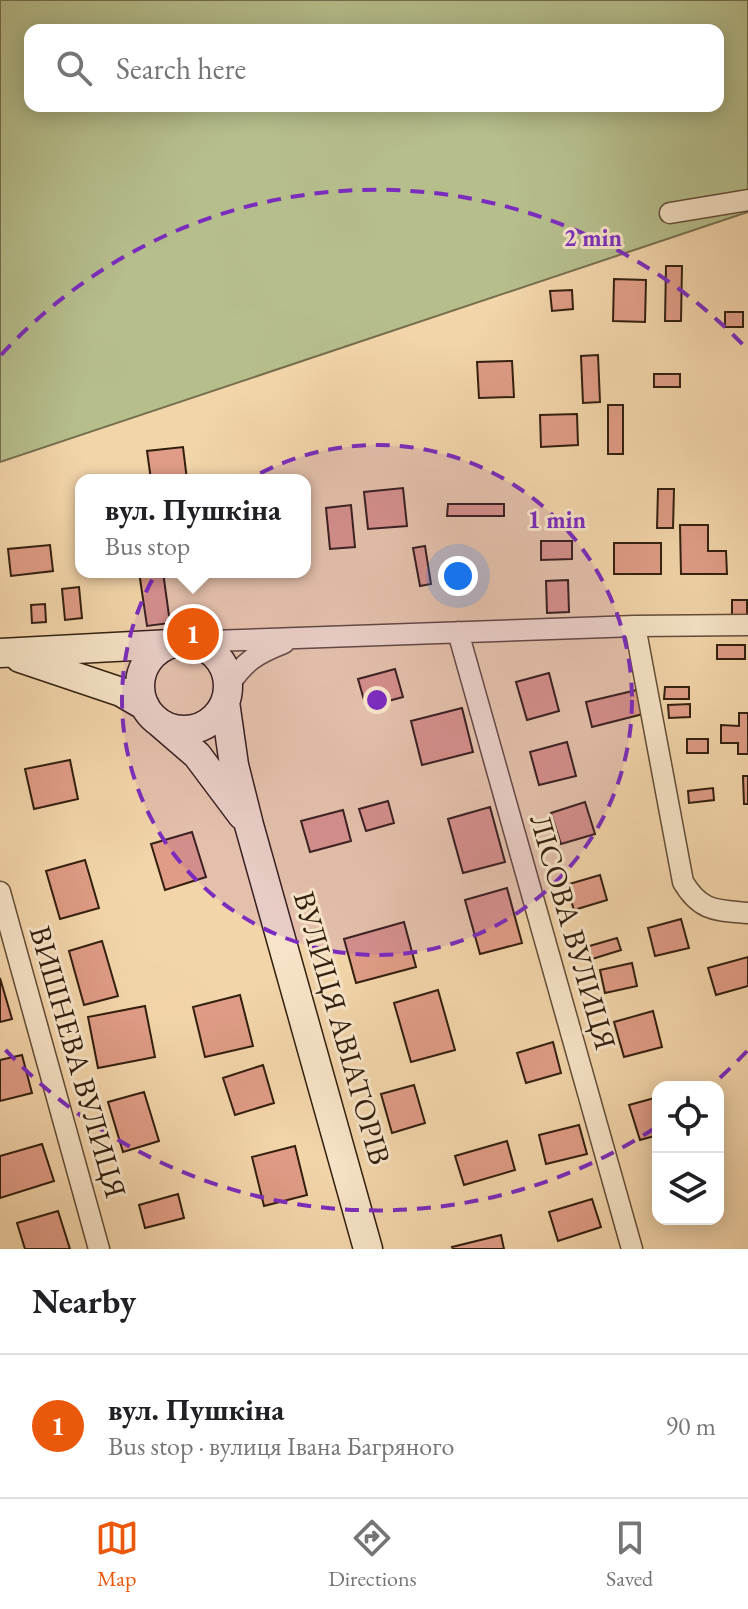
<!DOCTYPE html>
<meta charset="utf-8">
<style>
body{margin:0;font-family:"EB Garamond",serif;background:#f2f2f2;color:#202124}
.controls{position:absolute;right:24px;bottom:24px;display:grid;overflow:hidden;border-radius:16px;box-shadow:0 4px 20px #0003}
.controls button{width:72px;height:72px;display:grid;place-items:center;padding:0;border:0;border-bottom:2px solid #e0e0e0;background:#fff;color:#202124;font:40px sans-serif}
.you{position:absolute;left:458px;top:576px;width:28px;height:28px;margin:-20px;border:6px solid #fff;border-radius:50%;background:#1a73e8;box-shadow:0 0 0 12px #1a73e833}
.badge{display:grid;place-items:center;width:52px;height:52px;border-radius:50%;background:#ea580c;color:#fff;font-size:26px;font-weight:700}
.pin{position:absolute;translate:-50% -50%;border:4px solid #fff;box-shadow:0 2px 8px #0006}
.popup{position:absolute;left:75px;top:474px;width:236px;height:104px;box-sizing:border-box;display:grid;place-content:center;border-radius:16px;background:#fff;filter:drop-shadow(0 2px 6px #0005);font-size:26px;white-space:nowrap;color:#757577}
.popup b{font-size:30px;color:#202124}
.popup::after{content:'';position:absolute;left:50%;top:100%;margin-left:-16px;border:16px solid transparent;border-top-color:#fff}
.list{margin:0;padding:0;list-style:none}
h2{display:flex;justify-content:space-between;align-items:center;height:104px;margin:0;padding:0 32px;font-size:34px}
h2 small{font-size:26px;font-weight:400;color:#757577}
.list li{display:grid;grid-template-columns:52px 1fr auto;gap:24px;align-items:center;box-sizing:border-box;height:144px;padding:0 32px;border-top:2px solid #e0e0e0}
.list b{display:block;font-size:30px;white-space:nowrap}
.list p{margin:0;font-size:26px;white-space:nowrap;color:#757577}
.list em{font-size:26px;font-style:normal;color:#757577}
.icon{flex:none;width:44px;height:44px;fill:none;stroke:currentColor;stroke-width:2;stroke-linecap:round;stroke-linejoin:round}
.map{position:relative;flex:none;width:748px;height:1249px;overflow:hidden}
.search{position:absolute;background:#fff;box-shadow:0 4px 20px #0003;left:24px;right:24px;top:24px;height:88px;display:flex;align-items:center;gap:20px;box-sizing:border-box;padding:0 28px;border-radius:16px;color:#757577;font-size:30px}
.sheet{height:248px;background:#fff}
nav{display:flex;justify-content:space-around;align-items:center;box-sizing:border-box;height:112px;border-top:2px solid #e0e0e0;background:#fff;font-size:22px;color:#757577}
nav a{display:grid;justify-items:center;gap:4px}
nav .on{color:#ea580c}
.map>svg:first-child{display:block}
</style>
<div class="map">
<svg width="748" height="1249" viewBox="0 0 748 1249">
<rect width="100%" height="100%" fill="#f3d5aa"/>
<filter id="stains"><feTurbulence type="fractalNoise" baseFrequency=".0025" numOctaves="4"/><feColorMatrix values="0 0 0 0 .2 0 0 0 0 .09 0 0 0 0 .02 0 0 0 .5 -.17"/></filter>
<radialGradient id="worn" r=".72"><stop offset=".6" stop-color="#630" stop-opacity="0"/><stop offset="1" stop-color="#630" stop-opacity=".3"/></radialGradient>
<!-- green -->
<path fill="#b6be8c" stroke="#746e4d" stroke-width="2" fill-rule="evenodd" d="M 0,0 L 748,0 L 748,212 L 0,462 ZM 30,30 L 718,30 L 718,106 L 30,106 Z"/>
<!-- building -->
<path fill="#e09c86" stroke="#321f0e" stroke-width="2" d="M 666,266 L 682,266 L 681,321 L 665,321 Z
M 614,279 L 646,280 L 645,322 L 613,321 Z
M 572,290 L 573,309 L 552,311 L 550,291 Z
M 725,312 L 743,312 L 743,327 L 725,327 Z
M 598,355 L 600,402 L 583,403 L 581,356 Z
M 512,361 L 514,397 L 479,398 L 477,362 Z
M 654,374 L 680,374 L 680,387 L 654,387 Z
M 608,405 L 623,405 L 623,454 L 608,454 Z
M 577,414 L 578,445 L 541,447 L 540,415 Z
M 183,447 L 187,480 L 151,480 L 147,451 Z
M 403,488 L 407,526 L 368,529 L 364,492 Z
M 658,489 L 674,489 L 673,528 L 657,528 Z
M 448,504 L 504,504 L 504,516 L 447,516 Z
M 351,505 L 355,547 L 330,549 L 326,508 Z
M 680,525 L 708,525 L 708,551 L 726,551 L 727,574 L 681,574 Z
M 541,541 L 572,541 L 572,559 L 541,560 Z
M 614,543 L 661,543 L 661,574 L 614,574 Z
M 50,545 L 53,571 L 11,576 L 8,549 Z
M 425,546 L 431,584 L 420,586 L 413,548 Z
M 139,572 L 163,572 L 170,623 L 147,626 Z
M 568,580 L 569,612 L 547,613 L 546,581 Z
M 79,587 L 82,618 L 65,620 L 62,589 Z
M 732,600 L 747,600 L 747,617 L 732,617 Z
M 45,604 L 46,622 L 32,623 L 31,605 Z
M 717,645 L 745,645 L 745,659 L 717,659 Z
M 395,669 L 403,697 L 366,707 L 358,679 Z
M 549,673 L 559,711 L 527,720 L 516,682 Z
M 665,687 L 689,687 L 689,699 L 664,699 Z
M 641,689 L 647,713 L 592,727 L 586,702 Z
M 690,704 L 690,717 L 669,718 L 668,705 Z
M 462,708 L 473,752 L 422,765 L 411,721 Z
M 739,713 L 748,713 L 748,754 L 738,754 L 738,743 L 721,743 L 721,725 L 739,726 Z
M 687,739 L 708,739 L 708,753 L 687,753 Z
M 567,742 L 576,776 L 539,785 L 530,752 Z
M 70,760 L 78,799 L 34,809 L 25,769 Z
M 743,776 L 748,776 L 748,804 L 744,804 Z
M 713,788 L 714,800 L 689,803 L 688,791 Z
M 388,801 L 394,823 L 366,831 L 359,809 Z
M 585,802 L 595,834 L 561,844 L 551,813 Z
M 490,807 L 505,862 L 463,873 L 448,819 Z
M 343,810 L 351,841 L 310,852 L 301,821 Z
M 192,832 L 206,877 L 165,890 L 151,844 Z
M 85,860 L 99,908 L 60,919 L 46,871 Z
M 600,875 L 607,900 L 574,910 L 566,885 Z
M 507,888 L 522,943 L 480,954 L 465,900 Z
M 681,919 L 689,948 L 655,956 L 648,928 Z
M 404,922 L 416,967 L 356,983 L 344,939 Z
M 617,938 L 621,950 L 589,960 L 586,947 Z
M 102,941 L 118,996 L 84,1005 L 69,951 Z
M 748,957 L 748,986 L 716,995 L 708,968 Z
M 632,963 L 637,986 L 605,993 L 600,970 Z
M 0,978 L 12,1019 L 0,1022 Z
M 438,990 L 455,1050 L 411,1062 L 394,1003 Z
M 240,995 L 253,1046 L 205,1057 L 193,1007 Z
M 145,1006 L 155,1057 L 98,1068 L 88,1017 Z
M 653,1011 L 662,1047 L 624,1057 L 614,1022 Z
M 553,1042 L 561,1073 L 526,1083 L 517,1053 Z
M 22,1055 L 32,1093 L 0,1101 L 0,1060 Z
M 263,1065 L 274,1103 L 235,1115 L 223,1078 Z
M 414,1085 L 425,1123 L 392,1133 L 381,1094 Z
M 144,1092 L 159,1141 L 123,1152 L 108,1102 Z
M 658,1097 L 658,1135 L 640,1140 L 629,1105 Z
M 579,1125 L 587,1154 L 546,1164 L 539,1135 Z
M 507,1141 L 515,1170 L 464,1185 L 455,1156 Z
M 42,1144 L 54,1181 L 0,1198 L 0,1156 Z
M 295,1146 L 307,1195 L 264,1206 L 252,1157 Z
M 178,1194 L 184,1218 L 145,1228 L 139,1205 Z
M 592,1199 L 601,1227 L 558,1241 L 549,1212 Z
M 58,1211 L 70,1249 L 25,1249 L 17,1223 Z
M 501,1235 L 504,1249 L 453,1249 L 452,1247 Z"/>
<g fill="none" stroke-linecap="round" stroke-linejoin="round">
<!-- street casing -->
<g stroke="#624c35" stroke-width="23">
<path id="street" d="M 670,213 L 748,200
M 635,626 L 683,882 C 701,912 716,910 748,913
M 458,632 L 632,1249
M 183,642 L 635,626 L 748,625
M 228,686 C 245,661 256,654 284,643
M 0,892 L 99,1249"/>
</g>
<!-- secondary casing -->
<g stroke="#321f0e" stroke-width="31">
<path id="secondary" d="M140 686a44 44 0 1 1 88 0a44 44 0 1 1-88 0Z
M 0,653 L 171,644
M 20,658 L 121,692 L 145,706
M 225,702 L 234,765 L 249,825 L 368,1249
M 161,724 L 197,755 L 242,815"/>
</g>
<!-- street -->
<use href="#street" stroke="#f7e4c8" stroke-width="20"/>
<!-- secondary -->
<use href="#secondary" stroke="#f7e4c8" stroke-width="28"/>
</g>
<!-- distance rings -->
<circle cx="377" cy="700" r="255" fill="#7b2cbf" fill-opacity=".12"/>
<g fill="none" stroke="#7b2cbf" stroke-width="4" stroke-dasharray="14 10">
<circle cx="377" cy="700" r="255"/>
<path d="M747 1051A510 510 0 0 1 712 1085M655 1128A510 510 0 0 1 1 1045M1 355A510 510 0 0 1 747 349"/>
</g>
<g text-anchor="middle" stroke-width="6" stroke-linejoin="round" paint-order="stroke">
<!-- street labels -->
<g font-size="30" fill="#321f0e" stroke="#f7e4c8">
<text transform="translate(573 932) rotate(74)" y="10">ЛІСОВА ВУЛИЦЯ</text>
<text transform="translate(342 1028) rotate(74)" y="10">ВУЛИЦЯ АВІАТОРІВ</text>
<text transform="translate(78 1062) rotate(74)" y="10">ВИШНЕВА ВУЛИЦЯ</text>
</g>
</g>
<circle cx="377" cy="700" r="12" fill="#7b2cbf" stroke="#f7e4c8" stroke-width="4"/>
<g font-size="24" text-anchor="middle" font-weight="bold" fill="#7b2cbf" stroke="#f7e4c8" stroke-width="6" stroke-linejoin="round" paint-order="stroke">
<text x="593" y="246">2 min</text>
<text x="557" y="528">1 min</text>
</g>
<rect width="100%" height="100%" filter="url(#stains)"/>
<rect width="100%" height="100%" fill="url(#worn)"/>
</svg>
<div class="controls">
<button><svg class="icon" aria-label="locate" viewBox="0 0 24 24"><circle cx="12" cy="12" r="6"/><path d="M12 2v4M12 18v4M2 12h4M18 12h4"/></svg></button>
<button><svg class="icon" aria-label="layers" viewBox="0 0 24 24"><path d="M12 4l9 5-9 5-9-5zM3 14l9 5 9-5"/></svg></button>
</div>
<div class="you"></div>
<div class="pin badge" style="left:193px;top:634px">1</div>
<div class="popup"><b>вул. Пушкіна</b>Bus stop</div>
<div class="search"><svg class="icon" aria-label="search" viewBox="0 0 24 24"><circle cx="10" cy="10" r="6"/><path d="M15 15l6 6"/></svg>Search here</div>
</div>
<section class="sheet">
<h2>Nearby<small></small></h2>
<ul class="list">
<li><span class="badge">1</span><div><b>вул. Пушкіна</b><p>Bus stop · вулиця Івана Багряного</p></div><em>90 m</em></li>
</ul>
</section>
<nav>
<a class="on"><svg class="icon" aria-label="map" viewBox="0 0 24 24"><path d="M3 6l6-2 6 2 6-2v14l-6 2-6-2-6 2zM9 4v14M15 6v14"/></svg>Map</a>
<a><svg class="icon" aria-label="directions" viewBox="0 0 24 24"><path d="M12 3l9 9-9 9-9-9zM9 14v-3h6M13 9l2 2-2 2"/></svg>Directions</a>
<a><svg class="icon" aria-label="saved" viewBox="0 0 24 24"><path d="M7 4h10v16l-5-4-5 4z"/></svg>Saved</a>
</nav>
